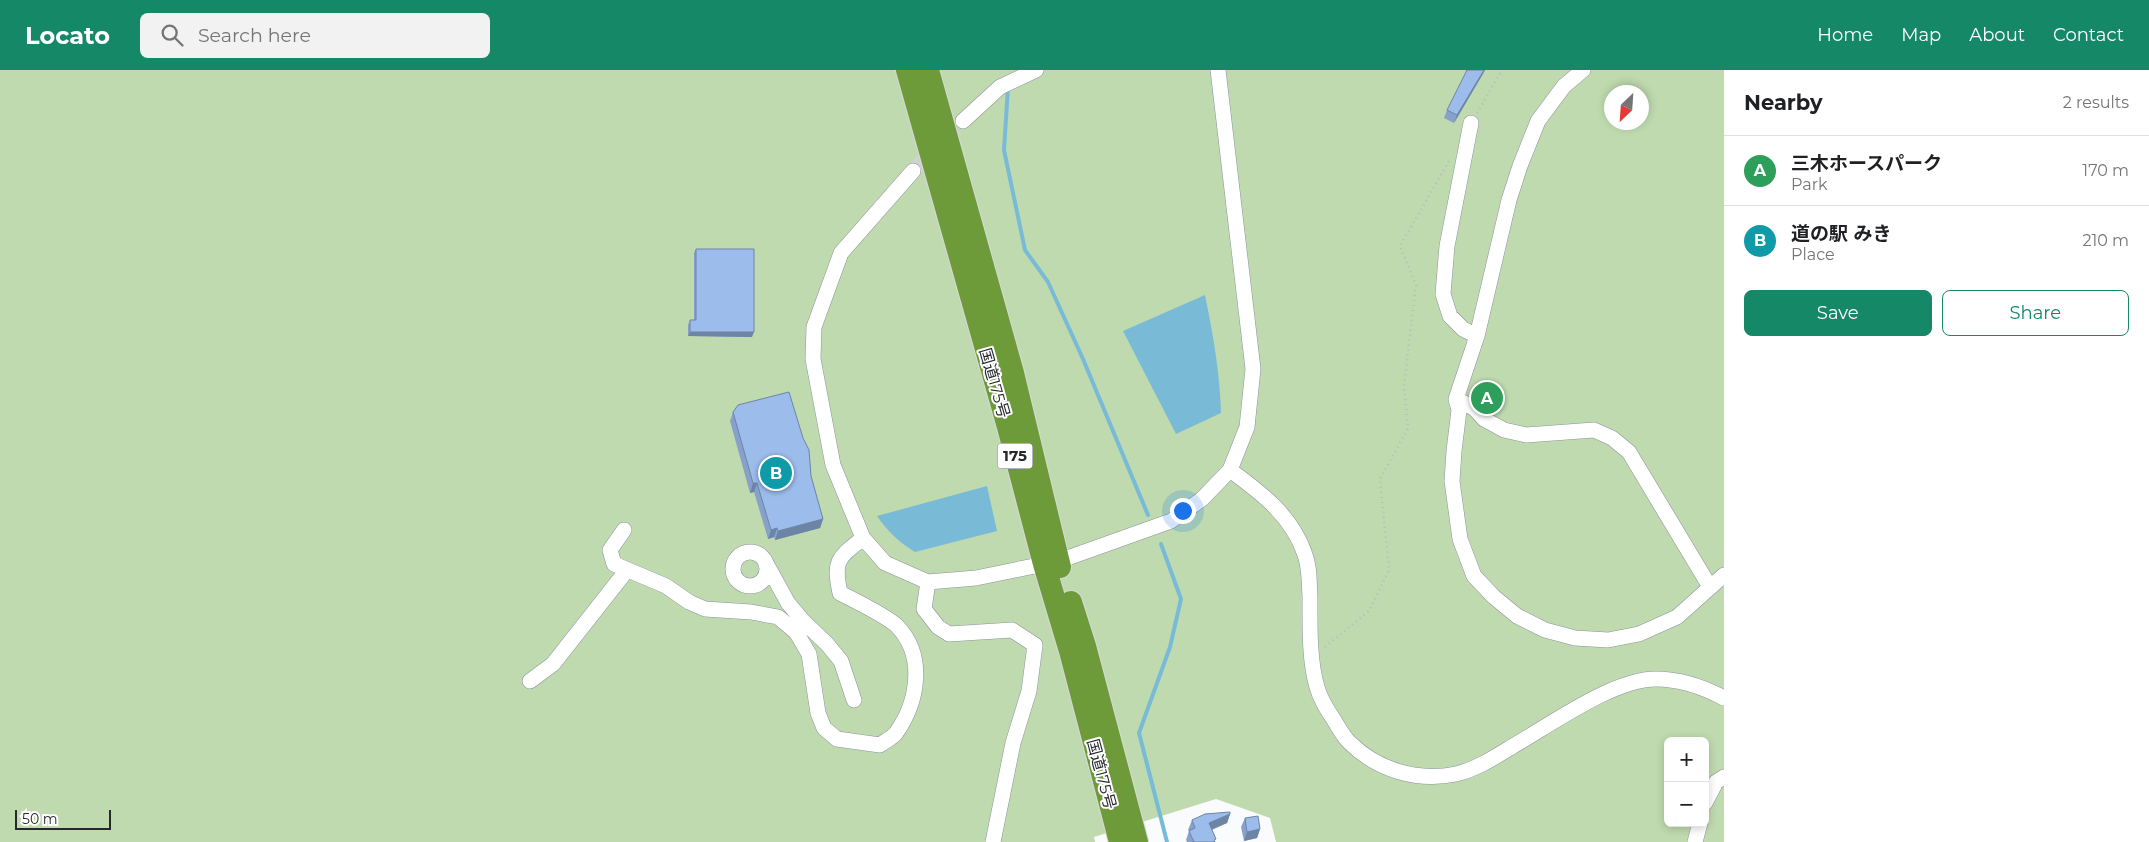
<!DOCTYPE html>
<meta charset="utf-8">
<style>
body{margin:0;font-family:Montserrat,"Noto Sans JP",sans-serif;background:#f2f2f2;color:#202124}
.controls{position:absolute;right:15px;bottom:15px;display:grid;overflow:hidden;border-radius:8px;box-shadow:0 2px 8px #0003}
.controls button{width:45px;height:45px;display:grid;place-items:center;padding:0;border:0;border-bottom:1px solid #e0e0e0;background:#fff;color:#202124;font:25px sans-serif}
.compass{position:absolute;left:1604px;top:15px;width:45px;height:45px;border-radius:50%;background:#fff;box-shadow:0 2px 8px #0003;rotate:205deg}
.scale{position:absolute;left:15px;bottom:12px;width:96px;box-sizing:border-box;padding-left:5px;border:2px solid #26282c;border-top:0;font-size:14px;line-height:18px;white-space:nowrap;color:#26282c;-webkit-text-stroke:4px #fff;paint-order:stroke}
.you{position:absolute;left:1182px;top:440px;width:18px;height:18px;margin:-12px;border:4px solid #fff;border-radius:50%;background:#1a73e8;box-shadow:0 0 0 8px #1a73e833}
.badge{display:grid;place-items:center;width:32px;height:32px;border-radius:50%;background:#158868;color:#fff;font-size:16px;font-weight:700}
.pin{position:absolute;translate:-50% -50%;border:2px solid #fff;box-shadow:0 1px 5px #0006}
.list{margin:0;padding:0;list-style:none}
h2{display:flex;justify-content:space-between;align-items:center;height:65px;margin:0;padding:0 20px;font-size:21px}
h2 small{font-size:16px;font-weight:400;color:#757577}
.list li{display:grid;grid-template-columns:32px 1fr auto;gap:15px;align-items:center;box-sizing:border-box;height:70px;padding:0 20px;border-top:1px solid #e0e0e0}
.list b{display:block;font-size:19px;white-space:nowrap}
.list p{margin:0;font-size:16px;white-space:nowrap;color:#757577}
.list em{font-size:16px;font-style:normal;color:#757577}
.actions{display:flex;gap:10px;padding:15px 20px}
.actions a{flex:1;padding:11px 0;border:1px solid #158868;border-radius:8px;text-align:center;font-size:18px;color:#158868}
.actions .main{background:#158868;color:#fff}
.icon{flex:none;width:28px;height:28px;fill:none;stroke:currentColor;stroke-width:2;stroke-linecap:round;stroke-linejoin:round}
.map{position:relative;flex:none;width:1724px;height:772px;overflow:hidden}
header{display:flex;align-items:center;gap:30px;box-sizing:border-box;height:70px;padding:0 25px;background:#158868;color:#fff}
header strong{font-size:24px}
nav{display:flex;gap:28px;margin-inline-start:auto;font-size:18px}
.search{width:350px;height:45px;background:#f2f2f2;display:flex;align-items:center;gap:12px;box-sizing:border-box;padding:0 18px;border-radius:8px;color:#757577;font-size:19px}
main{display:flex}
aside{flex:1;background:#fff}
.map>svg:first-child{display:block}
</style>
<header>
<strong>Locato</strong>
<div class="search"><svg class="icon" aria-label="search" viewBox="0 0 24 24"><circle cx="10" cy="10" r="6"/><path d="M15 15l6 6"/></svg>Search here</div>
<nav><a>Home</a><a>Map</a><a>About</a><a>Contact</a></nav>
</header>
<main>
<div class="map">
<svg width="1724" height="772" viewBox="0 0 1724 772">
<rect width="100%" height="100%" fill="#fafbfd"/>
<!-- green -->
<path fill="#bfdaaf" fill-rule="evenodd" d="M 0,0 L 1724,0 L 1724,772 L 1276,772 L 1270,748 L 1216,729 L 1094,767 L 1095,772 L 0,772 ZM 1612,22 L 1642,22 L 1642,52 L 1612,52 ZM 1668,671 L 1705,671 L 1705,753 L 1668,753 Z"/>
<!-- water -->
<path fill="#79bbd7" d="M 1205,225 C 1213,264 1220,303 1221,343 L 1176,364 L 1123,261 Z
M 987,416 L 997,461 L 915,482 C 899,472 888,462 877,446 Z"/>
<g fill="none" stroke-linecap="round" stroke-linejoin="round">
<!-- stream -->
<path stroke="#79bbd7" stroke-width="4" d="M 1008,17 L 1004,80 L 1025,180 L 1048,212 L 1083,289 L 1148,445
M 1161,474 L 1181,529 L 1170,577 L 1139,663 L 1167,772"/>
<!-- minor-tunnel -->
<path stroke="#d0d1d3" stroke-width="15" stroke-dasharray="15 8" stroke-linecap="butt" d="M 913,101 L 963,51"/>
<!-- minor casing -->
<g stroke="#8c929c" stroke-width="16">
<path id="minor" d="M 1583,0 L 1564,16 L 1538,51 L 1520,96 L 1509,130 L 1477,266 L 1456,329 L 1459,340 L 1454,381 L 1452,411 L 1460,469 L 1474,506 L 1494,527 L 1517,546 L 1545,560 L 1575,568 L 1608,570 L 1639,564 L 1677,547 L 1724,505
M 963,51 L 1000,17 L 1036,0
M 1471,53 L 1447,176 L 1443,224 L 1450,246 L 1463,259 L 1477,266
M 913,101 L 841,183 L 814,257 L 813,289 L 833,395 L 863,468 L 885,493 L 928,512 L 976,508 L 1044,494
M 1456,329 L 1474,338 L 1484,349 L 1504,360 L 1526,365 L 1594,360 L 1612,368 L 1629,382 L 1710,517
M 1230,400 C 1260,422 1291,445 1304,482 C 1310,496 1309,512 1310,527 C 1310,554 1309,591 1317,617 C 1320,628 1327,640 1334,650 C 1338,657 1343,666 1349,672 C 1377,700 1417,712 1456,704 C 1477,699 1495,687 1513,676 C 1550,655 1613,609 1656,609 C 1680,609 1703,617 1724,628
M 624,460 L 610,480 L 614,494 L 666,516 L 689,532 L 705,539 L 751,542 L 778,547 L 796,562 L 809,584 L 818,643 L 824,658 L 837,669 L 880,675 C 885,671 892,668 896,663 C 918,632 926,586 897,556 C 888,547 854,530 840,523 C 833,490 838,488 863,468
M733 499a17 17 0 1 1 34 0a17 17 0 1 1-34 0Z
M 1059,491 L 1171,451 L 1202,429 L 1230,400 L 1247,357 L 1253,299 L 1218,0
M 766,493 L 788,533 L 803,551 L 827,574 L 841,591 L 854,630
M 928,512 L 924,539 L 938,557 L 949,564 L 1012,560 L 1035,575 L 1029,621 L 1013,673 L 993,772
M 530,611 L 553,594 L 627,500
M 1705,733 L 1716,712 L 1724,707
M 1695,772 L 1700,753"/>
</g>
<!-- highway casing -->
<g stroke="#d8d8d9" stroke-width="24">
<path id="highway" d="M 907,0 L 1008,357 L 1044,494 L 1070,581 L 1120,772
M 928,0 L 1013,303 L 1060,497
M 1071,532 L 1085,576 L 1137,772"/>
</g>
<!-- path -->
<path stroke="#b9bbbd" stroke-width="2.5" stroke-dasharray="1 4" stroke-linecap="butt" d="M 1477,43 L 1502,0
M 1325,577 L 1369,541 L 1389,500 L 1380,409 L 1408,358 L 1404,316 L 1416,215 L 1400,176 L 1449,91"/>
<!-- minor -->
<use href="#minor" stroke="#fff" stroke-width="15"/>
<!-- highway -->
<use href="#highway" stroke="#6e9b3a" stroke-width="22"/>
</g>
<!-- wall -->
<path fill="#86a2cb" d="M 1484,2 L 1454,53 L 1444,48 L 1447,40 Z
M 696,179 L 752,267 L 688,266 L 688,255 L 690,250 L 694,250 L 694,183 Z
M 733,342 L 811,406 L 823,449 L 820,458 L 775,470 L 774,467 L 768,469 L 754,422 L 750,423 L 730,351 Z
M 1230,744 L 1227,753 L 1212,760 L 1215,772 L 1187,772 L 1186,770 L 1189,761 L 1188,760 L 1192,750 Z
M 1245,748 L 1260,759 L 1257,768 L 1244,771 L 1241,757 Z"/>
<!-- shaded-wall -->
<path fill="#6d84a5" d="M 1484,0 L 1485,0 L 1484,2 L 1454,53 L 1457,45 Z
M 690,262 L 754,262 L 752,267 L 688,266 Z
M 753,413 L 757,413 L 754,422 L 750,423 Z
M 823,449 L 820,458 L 775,470 L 778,461 Z
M 777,458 L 774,467 L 768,469 L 771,460 Z
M 1230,744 L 1227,753 L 1205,762 L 1209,753 Z
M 1260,759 L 1257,768 L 1244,771 L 1247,762 Z"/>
<!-- building -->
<path fill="#9cbcec" stroke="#6d84a5" d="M 1467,0 L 1484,0 L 1457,45 L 1447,40 Z
M 696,179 L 754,179 L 754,262 L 690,262 L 690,250 L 696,250 Z
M 789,322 L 803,368 L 809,380 L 811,406 L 823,449 L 778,461 L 777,458 L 771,460 L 757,413 L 753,413 L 733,342 L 738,335 Z
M 1230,742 L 1230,744 L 1209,753 L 1216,769 L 1214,770 L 1215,772 L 1194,772 L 1189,761 L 1195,758 L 1192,750 L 1205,744 Z
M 1258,746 L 1260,759 L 1247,762 L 1245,748 Z"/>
<g text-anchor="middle" stroke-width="4" stroke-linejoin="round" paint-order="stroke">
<!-- shield labels -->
<rect fill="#fff" stroke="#67686b" stroke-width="1" x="997.5" y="373.5" width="35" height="25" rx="4"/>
<g font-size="15" font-weight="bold" fill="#26282c">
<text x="1015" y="391">175</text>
</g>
<!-- street labels -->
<g font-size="16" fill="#26282c" stroke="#fff">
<text transform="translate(995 313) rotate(74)" y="6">国道175号</text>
<text transform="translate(1102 704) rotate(75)" y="6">国道175号</text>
</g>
</g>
</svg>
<div class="controls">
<button>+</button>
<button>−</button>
</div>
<svg class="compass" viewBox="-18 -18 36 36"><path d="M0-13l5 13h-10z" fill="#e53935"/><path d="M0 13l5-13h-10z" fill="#757577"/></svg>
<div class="scale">50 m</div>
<div class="you"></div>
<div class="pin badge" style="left:1487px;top:328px;background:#2e9e5b">A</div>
<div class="pin badge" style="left:776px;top:403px;background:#0f9aa8">B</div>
</div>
<aside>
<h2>Nearby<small>2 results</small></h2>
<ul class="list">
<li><span class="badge" style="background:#2e9e5b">A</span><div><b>三木ホースパーク</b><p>Park</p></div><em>170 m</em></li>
<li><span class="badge" style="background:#0f9aa8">B</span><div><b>道の駅 みき</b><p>Place</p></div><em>210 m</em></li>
</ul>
<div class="actions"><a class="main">Save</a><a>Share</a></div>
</aside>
</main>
